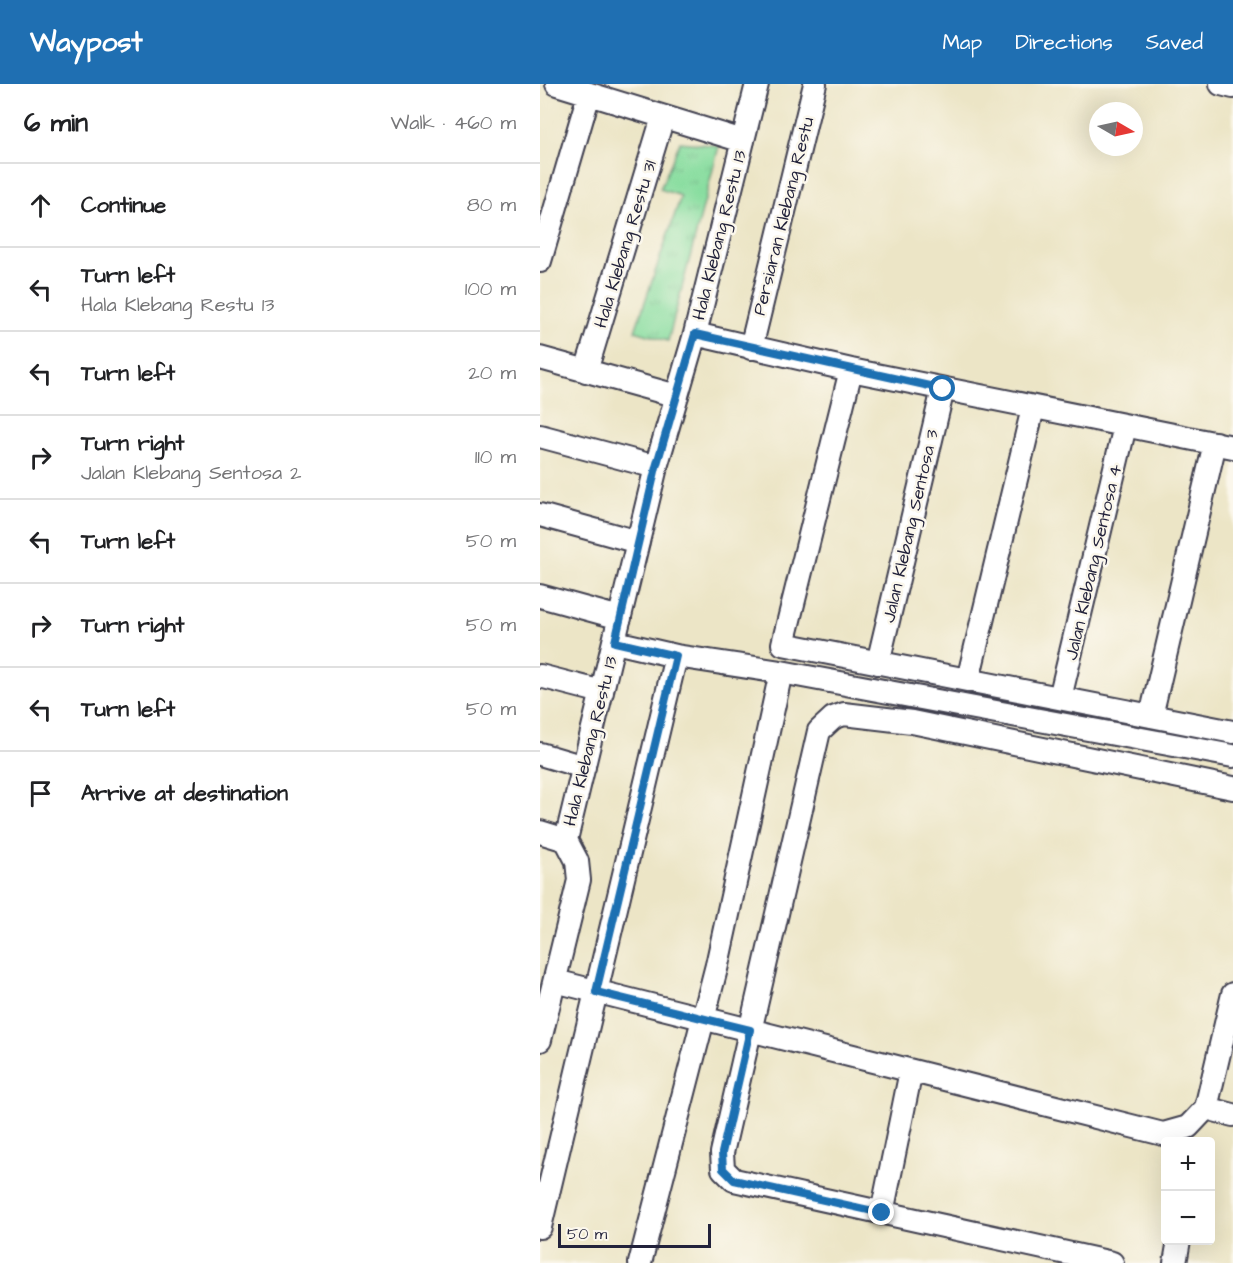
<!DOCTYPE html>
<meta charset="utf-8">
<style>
body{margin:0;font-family:"Architects Daughter",sans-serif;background:#f2f2f2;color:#202124}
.controls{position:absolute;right:18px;bottom:18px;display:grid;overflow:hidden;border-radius:6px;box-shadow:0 6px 24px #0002}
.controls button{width:54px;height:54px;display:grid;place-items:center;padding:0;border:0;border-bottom:2px solid #e0e0e0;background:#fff;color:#202124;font:30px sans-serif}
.compass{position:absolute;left:549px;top:18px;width:54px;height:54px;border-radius:50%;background:#fff;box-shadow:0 6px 24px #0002;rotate:99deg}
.scale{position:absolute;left:18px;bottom:15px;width:153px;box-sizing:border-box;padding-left:6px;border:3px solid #22223b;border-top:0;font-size:16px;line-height:21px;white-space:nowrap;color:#22223b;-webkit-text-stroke:4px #fbf7ec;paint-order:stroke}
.stop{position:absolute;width:18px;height:18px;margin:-14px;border:4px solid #1f6fb2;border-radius:50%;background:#fff}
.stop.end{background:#1f6fb2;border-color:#fff;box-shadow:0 2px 6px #0008}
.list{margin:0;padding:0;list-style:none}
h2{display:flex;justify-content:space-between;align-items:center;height:78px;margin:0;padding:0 24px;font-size:26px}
h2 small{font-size:20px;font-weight:400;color:#757577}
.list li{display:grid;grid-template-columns:39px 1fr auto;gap:18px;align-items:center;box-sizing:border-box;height:84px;padding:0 24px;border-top:2px solid #e0e0e0}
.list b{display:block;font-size:22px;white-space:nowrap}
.list p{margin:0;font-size:20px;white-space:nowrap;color:#757577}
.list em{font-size:20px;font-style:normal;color:#757577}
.icon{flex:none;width:33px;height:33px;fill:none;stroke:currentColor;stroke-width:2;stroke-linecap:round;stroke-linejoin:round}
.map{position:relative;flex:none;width:693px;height:1179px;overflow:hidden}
header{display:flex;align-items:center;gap:36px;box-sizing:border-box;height:84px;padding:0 30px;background:#1f6fb2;color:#fff}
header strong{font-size:28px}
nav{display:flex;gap:33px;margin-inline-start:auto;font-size:21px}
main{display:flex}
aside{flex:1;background:#fff}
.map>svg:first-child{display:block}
</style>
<header>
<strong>Waypost</strong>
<nav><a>Map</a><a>Directions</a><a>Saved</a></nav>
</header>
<main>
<aside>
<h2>6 min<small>Walk · 460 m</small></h2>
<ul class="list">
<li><svg class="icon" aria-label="ahead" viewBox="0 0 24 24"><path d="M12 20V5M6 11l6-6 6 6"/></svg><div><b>Continue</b></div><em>80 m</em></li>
<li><svg class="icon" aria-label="left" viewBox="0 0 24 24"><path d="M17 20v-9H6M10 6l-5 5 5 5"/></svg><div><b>Turn left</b><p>Hala Klebang Restu 13</p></div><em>100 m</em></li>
<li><svg class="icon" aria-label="left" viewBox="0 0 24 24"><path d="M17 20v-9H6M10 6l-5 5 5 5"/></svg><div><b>Turn left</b></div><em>20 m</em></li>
<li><svg class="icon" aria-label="right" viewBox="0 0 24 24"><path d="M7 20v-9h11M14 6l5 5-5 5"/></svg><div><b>Turn right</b><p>Jalan Klebang Sentosa 2</p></div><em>110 m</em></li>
<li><svg class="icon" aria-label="left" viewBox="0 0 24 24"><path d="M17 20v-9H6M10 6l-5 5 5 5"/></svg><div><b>Turn left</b></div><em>50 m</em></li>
<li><svg class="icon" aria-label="right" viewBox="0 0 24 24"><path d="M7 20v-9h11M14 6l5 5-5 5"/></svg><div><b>Turn right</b></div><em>50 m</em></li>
<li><svg class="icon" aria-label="left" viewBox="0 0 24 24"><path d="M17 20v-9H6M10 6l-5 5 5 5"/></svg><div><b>Turn left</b></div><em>50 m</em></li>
<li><svg class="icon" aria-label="arrive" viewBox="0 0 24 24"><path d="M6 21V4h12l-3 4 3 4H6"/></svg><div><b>Arrive at destination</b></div></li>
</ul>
</aside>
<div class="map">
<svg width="693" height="1179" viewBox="0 0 693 1179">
<defs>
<pattern id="grass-tufts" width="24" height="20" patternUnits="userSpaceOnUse" patternTransform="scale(1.5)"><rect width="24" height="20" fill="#87dd9f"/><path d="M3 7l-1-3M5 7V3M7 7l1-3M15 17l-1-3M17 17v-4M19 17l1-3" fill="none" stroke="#74bd8a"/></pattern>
</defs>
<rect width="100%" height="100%" fill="#fbf7ec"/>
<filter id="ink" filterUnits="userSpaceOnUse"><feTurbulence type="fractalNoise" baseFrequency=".0167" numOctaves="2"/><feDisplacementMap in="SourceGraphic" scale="12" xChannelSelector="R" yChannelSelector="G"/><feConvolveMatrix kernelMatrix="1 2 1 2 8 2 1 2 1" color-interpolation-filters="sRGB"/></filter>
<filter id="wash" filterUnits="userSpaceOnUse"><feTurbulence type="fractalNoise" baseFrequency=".008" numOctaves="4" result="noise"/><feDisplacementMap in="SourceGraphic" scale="24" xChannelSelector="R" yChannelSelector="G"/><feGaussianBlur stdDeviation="1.35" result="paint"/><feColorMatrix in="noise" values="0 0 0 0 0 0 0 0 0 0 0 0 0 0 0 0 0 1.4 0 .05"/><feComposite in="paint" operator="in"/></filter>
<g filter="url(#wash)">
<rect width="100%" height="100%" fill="#ece5c6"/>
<!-- grass -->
<path fill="url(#grass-tufts)" stroke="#54806d" stroke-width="1.5" d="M 140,58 L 179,62 L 128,257 L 95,247 L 141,112 L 120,105 Z"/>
</g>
<g filter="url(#ink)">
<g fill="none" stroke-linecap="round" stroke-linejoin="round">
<!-- minor casing -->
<g stroke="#403f50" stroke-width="26">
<path id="minor" d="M 17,0 L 203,57
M 681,0 L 693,3
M 0,177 L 49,10
M 155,250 L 311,286 L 693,363
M 211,264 L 275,0
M 0,274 L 137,312
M 311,286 L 243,560 L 693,648
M 46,287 L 123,33
M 0,352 L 116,383
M 0,431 L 98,458
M 0,512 L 80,534
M 75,558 L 136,572 L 241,588 L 693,672
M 338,579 L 403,305
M 0,592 L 62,608
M 428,596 L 493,324
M 520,614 L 585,342
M 611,632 L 675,359
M 0,670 L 44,683
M 0,748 L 26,756
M 26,756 L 116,383 L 155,250 L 217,0
M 15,897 L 623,1050 L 648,1043 L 666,1024 L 693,910
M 0,956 L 39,796 L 37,777 L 26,756
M 666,1024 L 693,1031
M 342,1129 L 371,987
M 0,1143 L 136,572
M 100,1179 L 177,881 L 241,588
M 572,1179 L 194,1096 L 183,1085 L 182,1069 L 279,647 L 293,634 L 304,630 L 372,638 L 693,704
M 635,1179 L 639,1156"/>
</g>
<!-- minor -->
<use href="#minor" stroke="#fff" stroke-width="22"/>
</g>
</g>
<g fill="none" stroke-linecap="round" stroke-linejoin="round" filter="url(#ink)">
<!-- route -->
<path stroke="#1f6fb2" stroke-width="8" d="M 342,1129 L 194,1096 L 183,1085 L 182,1069 L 210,946 L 56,908 L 136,572 L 75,558 L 116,383 L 155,250 L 403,305"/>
</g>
<g text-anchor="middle" stroke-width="5" stroke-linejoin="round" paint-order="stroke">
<!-- street labels -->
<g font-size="18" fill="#22223b" stroke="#fbf7ec">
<text transform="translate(243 132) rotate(-76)" y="6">Persiaran Klebang Restu</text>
<text transform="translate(179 151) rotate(-76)" y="6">Hala Klebang Restu 13</text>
<text transform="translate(85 160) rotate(-73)" y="6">Hala Klebang Restu 31</text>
<text transform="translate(370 442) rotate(-77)" y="6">Jalan Klebang Sentosa 3</text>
<text transform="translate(553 478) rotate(-77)" y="6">Jalan Klebang Sentosa 4</text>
<text transform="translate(50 657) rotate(-76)" y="6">Hala Klebang Restu 13</text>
</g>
</g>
</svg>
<div class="controls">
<button>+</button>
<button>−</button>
</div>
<svg class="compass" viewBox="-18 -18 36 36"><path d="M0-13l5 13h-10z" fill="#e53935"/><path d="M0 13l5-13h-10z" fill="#757577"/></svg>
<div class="scale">50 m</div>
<div class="stop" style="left:403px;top:305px"></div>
<div class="stop end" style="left:342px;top:1129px"></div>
</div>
</main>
